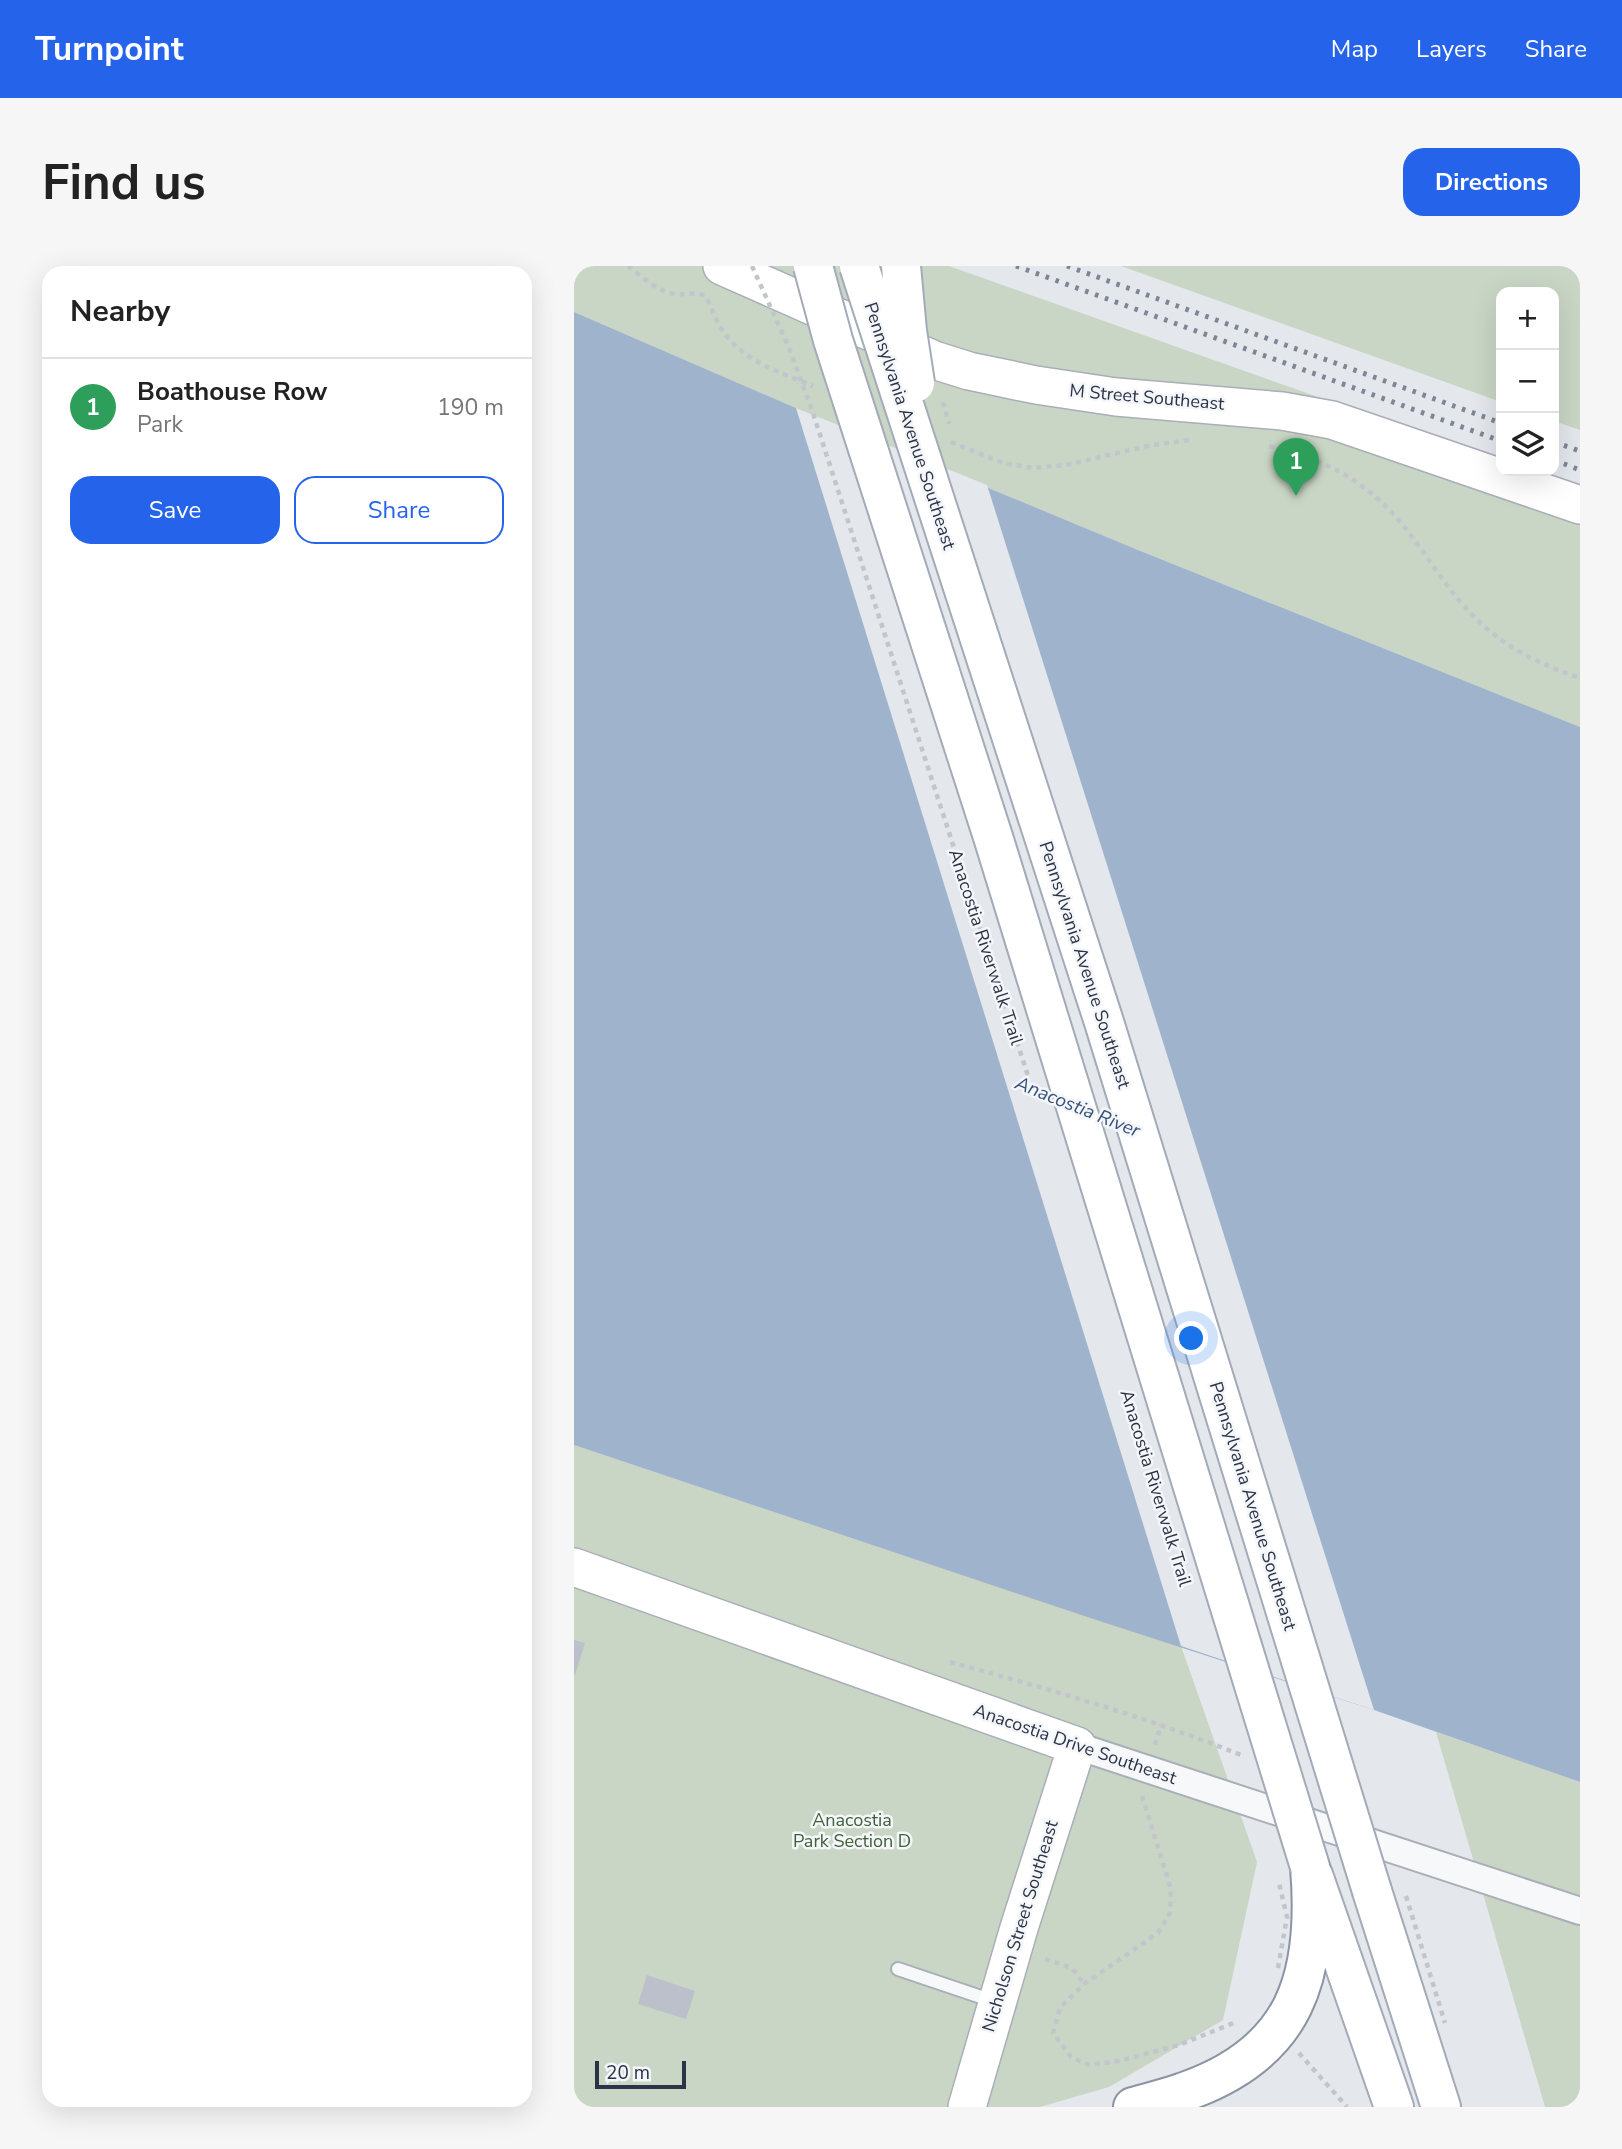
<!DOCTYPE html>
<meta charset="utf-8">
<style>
body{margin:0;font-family:"Nunito Sans",sans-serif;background:#f6f6f6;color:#222}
.controls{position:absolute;right:21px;top:21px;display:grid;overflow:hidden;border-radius:14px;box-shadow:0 7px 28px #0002}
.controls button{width:63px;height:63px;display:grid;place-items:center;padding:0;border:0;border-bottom:2px solid #e0e0e0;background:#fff;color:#222;font:35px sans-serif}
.scale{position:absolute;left:21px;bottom:18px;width:91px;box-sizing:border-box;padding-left:7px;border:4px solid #2b3445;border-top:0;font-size:19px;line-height:24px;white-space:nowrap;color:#2b3445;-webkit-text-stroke:5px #f4f6f9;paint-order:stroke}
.you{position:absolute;left:618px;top:1073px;width:24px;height:24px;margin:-18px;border:5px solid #fff;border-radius:50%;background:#1a73e8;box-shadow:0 0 0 10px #1a73e833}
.badge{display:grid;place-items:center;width:46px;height:46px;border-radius:50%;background:#2563eb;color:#fff;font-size:23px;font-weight:700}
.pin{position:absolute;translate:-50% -58px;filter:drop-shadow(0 2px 4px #0008)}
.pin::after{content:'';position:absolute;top:37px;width:24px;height:21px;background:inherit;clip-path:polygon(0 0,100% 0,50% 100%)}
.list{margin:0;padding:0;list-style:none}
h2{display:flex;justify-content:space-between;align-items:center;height:91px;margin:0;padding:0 28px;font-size:30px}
h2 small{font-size:23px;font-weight:400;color:#767676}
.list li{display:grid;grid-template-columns:46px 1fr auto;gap:21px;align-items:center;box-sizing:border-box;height:98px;padding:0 28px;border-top:2px solid #e0e0e0}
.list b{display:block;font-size:26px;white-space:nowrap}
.list p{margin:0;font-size:23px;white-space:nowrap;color:#767676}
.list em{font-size:23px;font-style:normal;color:#767676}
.actions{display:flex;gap:14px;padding:21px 28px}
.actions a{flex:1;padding:16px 0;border:2px solid #2563eb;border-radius:21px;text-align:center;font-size:24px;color:#2563eb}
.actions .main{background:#2563eb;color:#fff}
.icon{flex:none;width:38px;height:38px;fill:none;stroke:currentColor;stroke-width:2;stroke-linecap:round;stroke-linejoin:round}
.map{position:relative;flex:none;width:1006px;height:1841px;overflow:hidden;border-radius:21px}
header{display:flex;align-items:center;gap:42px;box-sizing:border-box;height:98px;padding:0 35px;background:#2563eb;color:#fff}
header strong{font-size:33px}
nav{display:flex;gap:38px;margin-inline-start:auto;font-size:24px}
.intro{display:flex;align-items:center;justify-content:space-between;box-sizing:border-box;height:168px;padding:0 42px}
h1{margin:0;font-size:49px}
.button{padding:18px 32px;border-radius:21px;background:#2563eb;color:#fff;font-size:24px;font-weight:700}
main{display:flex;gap:42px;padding:0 42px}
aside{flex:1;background:#fff;border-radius:21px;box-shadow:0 7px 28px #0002}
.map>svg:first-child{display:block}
</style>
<header>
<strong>Turnpoint</strong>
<nav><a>Map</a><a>Layers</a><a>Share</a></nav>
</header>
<div class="intro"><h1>Find us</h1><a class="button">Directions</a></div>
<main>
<aside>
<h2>Nearby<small></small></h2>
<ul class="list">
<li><span class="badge" style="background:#2e9e5b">1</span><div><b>Boathouse Row</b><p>Park</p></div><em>190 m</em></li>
</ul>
<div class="actions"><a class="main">Save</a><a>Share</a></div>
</aside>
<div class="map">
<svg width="1006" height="1841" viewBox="0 0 1006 1841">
<rect width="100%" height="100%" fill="#e4e7ec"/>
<!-- green -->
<path fill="#c9d6c5" d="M 0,0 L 375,0 L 1006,224 L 1006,461 L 564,284 L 222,142 L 0,46 Z
M 547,0 L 1006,0 L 1006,164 L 980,155 L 980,26 L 927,26 L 927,136 Z
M 0,1179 L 507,1349 L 607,1380 L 683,1596 L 649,1754 L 535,1821 L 466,1841 L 0,1841 Z
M 862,1466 L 1006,1516 L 1006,1841 L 971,1841 Z"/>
<!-- water -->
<path fill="#9fb4cc" d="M 0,46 L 222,142 L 564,284 L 1006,461 L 1006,1516 L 800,1444 L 507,1349 L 0,1179 Z"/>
<!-- pier -->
<path fill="#e4e7ec" d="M 222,142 L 413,219 L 800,1444 L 607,1380 Z"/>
<!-- building -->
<path fill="#bbc0ca" d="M 0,1374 L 11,1377 L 1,1409 L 0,1409 Z
M 73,1709 L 121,1725 L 112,1753 L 64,1738 Z"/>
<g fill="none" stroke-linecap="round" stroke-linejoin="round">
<!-- lane casing -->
<g stroke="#a9aeb7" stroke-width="16">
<path id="lane" d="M 324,1703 L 419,1735"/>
</g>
<!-- street casing -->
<g stroke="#a9aeb7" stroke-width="30">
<path id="street" d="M 503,1480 L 1006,1645"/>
</g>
<!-- secondary casing -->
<g stroke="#a9aeb7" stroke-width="40">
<path id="secondary" d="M 148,0 L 360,94 L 395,105 L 462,119 L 542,131 L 708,145 L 758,154 L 1006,239
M 0,1301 L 503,1480 L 445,1662 L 393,1841"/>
</g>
<!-- primary casing -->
<g stroke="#a3abb8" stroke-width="42">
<path id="primary" d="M 739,1609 L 820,1841
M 798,1625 L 867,1841"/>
</g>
<!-- highway casing -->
<g stroke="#8b94a3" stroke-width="42">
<path id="highway" d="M 559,1841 C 576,1836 594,1832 610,1826 C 723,1787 745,1710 736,1601"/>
</g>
<!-- path -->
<path stroke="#c2c5cb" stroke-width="4.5" stroke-dasharray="5 5" stroke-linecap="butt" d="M 54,0 C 68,10 85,28 103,28 C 113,29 121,25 131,30 C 138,41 141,54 149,65 C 169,95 207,107 239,120
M 377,176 L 429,197 L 459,202 L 492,199 L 578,179 L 616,174
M 695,180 C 761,196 801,220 842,276 C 865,308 886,341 917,366 C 944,388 974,401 1006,412
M 376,1396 C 475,1423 572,1451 667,1489
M 581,1479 L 587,1459
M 568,1530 L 597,1623 L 596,1647 L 584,1667 L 510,1718 L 486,1742 L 479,1767 L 497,1791 L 515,1799 L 545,1795 L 605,1779 L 662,1756
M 471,1693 L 498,1702 L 510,1718
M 725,1787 L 773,1841"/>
<!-- lane -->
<use href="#lane" stroke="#f7f8fa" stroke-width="12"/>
<!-- street -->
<use href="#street" stroke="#f7f8fa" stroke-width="26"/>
<!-- secondary -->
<use href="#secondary" stroke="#fff" stroke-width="37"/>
<!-- primary -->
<use href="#primary" stroke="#fff" stroke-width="38"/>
<!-- highway -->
<use href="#highway" stroke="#fff" stroke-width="38"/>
<!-- rail -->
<path stroke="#7d8696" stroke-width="5" stroke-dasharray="3.5 7" stroke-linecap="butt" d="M 442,0 L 927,175
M 493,0 L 927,157
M 980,176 L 1006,185
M 980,194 L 1006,204"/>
<!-- primary-bridge casing -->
<g stroke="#a3abb8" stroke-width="42" stroke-linecap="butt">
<path id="primary-bridge" d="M 239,0 L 259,74 L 420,574 L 736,1601
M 285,0 L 530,756 L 798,1625
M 327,0 L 333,65 L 341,117"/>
</g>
<!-- path-bridge -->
<path stroke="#c2c5cb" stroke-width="4.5" stroke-dasharray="5 5" stroke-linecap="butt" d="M 178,0 L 215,82 L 238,144 L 454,810
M 369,136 L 375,158
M 832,1630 L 871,1757
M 704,1702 L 713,1651 L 705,1617"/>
<!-- primary-bridge -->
<use href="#primary-bridge" stroke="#fff" stroke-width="38"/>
</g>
<g text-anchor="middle" stroke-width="5" stroke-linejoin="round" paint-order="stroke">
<!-- street labels -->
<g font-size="18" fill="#2b3445" stroke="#f4f6f9">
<text transform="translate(573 131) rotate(5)" y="6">M Street Southeast</text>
<text transform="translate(336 160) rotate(72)" y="6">Pennsylvania Avenue Southeast</text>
<text transform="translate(412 681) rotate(72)" y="6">Anacostia Riverwalk Trail</text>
<text transform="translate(511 699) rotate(72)" y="6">Pennsylvania Avenue Southeast</text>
<text transform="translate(582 1222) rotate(73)" y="6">Anacostia Riverwalk Trail</text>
<text transform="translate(679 1240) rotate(73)" y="6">Pennsylvania Avenue Southeast</text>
<text transform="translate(501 1478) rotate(19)" y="6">Anacostia Drive Southeast</text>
<text transform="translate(446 1660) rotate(-73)" y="6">Nicholson Street Southeast</text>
</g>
<!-- park labels -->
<g font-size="18" fill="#3f6138" stroke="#f4f6f9">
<text x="278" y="1560">Anacostia<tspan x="278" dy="21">Park Section D</tspan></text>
</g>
<!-- water labels -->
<g font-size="19" font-style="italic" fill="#34527a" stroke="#f4f6f9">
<text transform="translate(504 840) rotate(22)" y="7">Anacostia River</text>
</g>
</g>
</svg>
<div class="controls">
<button>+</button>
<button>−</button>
<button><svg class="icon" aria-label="layers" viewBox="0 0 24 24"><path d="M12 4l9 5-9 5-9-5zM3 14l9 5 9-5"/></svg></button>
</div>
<div class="scale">20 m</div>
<div class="you"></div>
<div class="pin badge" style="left:722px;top:230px;background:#2e9e5b">1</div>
</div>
</main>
